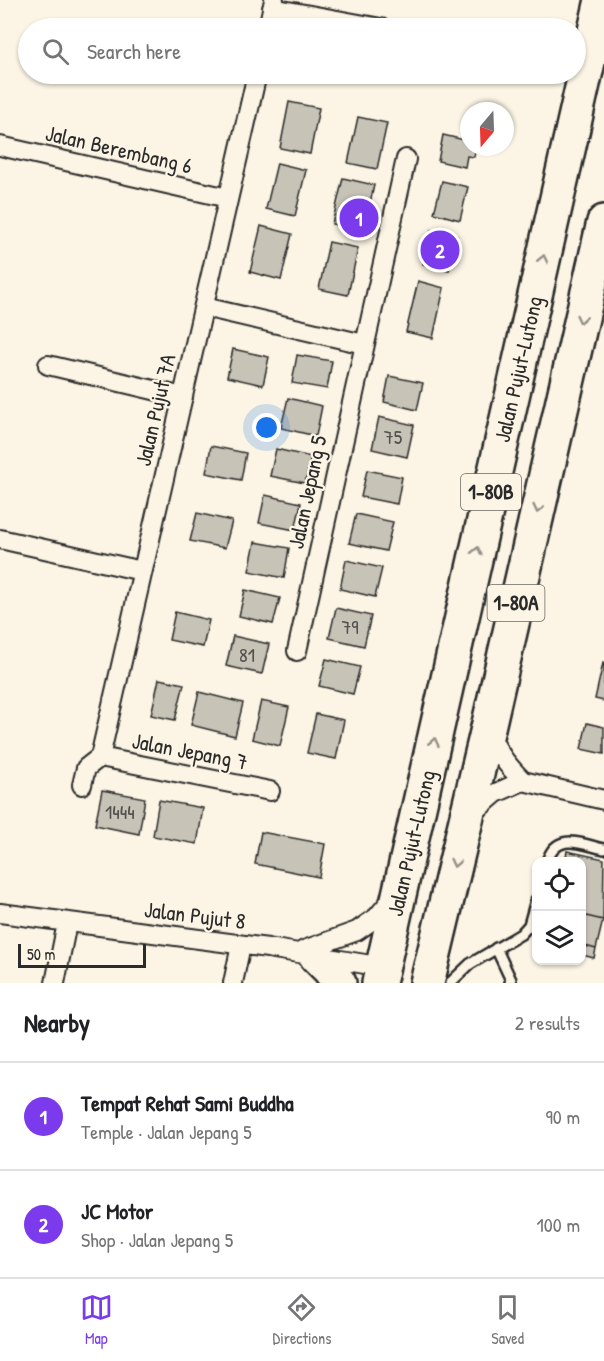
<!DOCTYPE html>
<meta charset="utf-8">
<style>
body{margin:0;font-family:"Patrick Hand",sans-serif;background:#f2f2f2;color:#202124}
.controls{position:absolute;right:18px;bottom:18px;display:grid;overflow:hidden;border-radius:12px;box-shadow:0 2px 4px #0004}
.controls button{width:54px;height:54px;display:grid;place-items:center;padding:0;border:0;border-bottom:2px solid #e0e0e0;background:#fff;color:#202124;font:30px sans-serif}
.compass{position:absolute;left:460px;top:102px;width:54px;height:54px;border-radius:50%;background:#fff;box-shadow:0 2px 4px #0004;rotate:199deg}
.scale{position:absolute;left:18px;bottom:15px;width:128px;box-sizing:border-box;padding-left:6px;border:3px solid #2b2b2b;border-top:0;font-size:16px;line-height:21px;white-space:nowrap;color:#2b2b2b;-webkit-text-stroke:4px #fcf5e5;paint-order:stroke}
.you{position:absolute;left:267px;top:428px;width:21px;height:21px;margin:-15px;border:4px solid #fff;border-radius:50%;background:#1a73e8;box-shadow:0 0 0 9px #1a73e833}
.badge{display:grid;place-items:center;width:39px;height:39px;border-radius:50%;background:#7c3aed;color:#fff;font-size:20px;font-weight:700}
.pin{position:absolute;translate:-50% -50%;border:3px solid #fff;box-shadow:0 2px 6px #0006}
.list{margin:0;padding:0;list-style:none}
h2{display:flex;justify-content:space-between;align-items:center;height:78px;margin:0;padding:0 24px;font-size:26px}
h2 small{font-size:20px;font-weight:400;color:#757577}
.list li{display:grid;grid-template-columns:39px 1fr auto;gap:18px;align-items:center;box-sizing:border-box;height:108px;padding:0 24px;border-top:2px solid #e0e0e0}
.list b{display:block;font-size:22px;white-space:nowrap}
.list p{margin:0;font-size:20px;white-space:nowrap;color:#757577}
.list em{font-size:20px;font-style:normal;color:#757577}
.icon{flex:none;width:33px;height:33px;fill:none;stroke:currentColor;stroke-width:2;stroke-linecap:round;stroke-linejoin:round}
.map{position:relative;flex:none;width:604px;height:983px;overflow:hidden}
.search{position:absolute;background:#fff;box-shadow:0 2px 4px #0004;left:18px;right:18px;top:18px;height:66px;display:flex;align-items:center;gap:15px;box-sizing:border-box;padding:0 21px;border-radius:33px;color:#757577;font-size:22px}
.sheet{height:294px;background:#fff}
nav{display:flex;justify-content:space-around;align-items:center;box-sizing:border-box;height:84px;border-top:2px solid #e0e0e0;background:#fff;font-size:16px;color:#757577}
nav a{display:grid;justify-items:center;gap:3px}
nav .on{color:#7c3aed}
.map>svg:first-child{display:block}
</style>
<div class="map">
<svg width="604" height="983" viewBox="0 0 604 983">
<rect width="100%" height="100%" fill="#fcf5e5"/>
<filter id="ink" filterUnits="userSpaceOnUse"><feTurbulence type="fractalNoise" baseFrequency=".0167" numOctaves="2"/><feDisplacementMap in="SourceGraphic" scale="12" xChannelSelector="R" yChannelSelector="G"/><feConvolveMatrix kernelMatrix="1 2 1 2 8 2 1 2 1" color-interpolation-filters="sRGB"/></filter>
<g filter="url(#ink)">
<!-- building -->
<path fill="#c8c3b7" stroke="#2b2b2b" stroke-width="1.5" d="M 289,102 L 319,108 L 310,154 L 280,148 Z
M 358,117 L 387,123 L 377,169 L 348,163 Z
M 443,135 L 469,141 L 469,147 L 476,147 L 474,157 L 467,156 L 465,167 L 438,161 Z
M 277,163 L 306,170 L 295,216 L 266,209 Z
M 343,178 L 374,185 L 364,231 L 332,224 Z
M 442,181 L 468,187 L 460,220 L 434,213 Z
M 261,226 L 292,234 L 281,280 L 250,272 Z
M 431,230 L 457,236 L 449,270 L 423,264 Z
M 329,242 L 358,248 L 348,295 L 319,289 Z
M 418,281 L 444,288 L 433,338 L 406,332 Z
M 233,349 L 269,357 L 263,385 L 227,377 Z
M 297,355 L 332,361 L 327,389 L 292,383 Z
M 389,376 L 423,383 L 417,410 L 384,402 Z
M 288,398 L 322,406 L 316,436 L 281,428 Z
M 379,417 L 414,425 L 407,457 L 372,449 Z
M 211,446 L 246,453 L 241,480 L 206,473 Z
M 276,449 L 311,457 L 305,483 L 270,476 Z
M 367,470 L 402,477 L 397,504 L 361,497 Z
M 265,495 L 301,503 L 295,530 L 259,523 Z
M 197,513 L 232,521 L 225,548 L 190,541 Z
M 356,514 L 393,522 L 386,551 L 349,543 Z
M 255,542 L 289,548 L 284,578 L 249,571 Z
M 346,560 L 382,568 L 375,597 L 340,589 Z
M 245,590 L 280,598 L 273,624 L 239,616 Z
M 336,608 L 371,616 L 364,646 L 329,638 Z
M 175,612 L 209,620 L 203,647 L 169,640 Z
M 233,636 L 269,644 L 262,674 L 226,666 Z
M 326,659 L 360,667 L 353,694 L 319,686 Z
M 603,663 L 604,663 L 604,701 L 595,699 Z
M 159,679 L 184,684 L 175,720 L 151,715 Z
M 199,692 L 243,703 L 235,736 L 191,725 Z
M 261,701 L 289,707 L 280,746 L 252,739 Z
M 316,714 L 344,720 L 336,759 L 307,753 Z
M 587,723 L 604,727 L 604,754 L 581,749 Z
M 102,790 L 145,798 L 139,834 L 95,825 Z
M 159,800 L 203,808 L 197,844 L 153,836 Z
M 261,832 L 325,844 L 319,877 L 255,864 Z
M 567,851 L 604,859 L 603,920 L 582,915 L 582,862 L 565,862 Z
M 582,915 L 603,920 L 596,949 L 582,945 Z
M 582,945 L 596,949 L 594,958 L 582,955 Z"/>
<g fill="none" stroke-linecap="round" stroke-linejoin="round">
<!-- lane casing -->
<g stroke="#2b2b2b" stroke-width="14">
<path id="lane" d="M 547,862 C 556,831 581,844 604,849
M 496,948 L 511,980 L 510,983
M 450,983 L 470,964 L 521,934 L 529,925 L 536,900"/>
</g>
<!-- street casing -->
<g stroke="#2b2b2b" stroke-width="22">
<path id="street" d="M 272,8 L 381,28
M 268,28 L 274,0
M 0,146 L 228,198
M 204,307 L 364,344
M 48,365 L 183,397
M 0,539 L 142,571
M 297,651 L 406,159
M 489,732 C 498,754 507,765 523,781
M 100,757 L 257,74
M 100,757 L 270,791
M 523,781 L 604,800
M 82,785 L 86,768 L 100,757
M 471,816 L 481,806 L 496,793 L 523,781
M 0,913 L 268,948 L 383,967
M 304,950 L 357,931 L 377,917 L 392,899
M 55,983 L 67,923
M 233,983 L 241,945"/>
</g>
<!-- highway casing -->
<g stroke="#2b2b2b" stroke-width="38">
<path id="highway" d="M 316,956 L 329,969 L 339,983
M 379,983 L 602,0
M 427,983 L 488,728 L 604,222"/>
</g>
<!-- lane -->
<use href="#lane" stroke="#fcf5e5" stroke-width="9"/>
<!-- street -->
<use href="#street" stroke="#fcf5e5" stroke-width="18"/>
<!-- highway -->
<use href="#highway" stroke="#fcf5e5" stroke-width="33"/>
</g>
<!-- one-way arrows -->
<defs><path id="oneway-chevron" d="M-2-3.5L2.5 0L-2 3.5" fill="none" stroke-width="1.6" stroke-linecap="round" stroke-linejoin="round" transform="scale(1.5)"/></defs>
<g stroke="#949088">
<use href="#oneway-chevron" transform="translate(543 259) rotate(-77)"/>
<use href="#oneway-chevron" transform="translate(581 319) rotate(103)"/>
<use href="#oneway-chevron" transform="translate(538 509) rotate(103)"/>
<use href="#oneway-chevron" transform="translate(477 551) rotate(-77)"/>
<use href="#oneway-chevron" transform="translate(434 742) rotate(-77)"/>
<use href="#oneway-chevron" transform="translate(455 863) rotate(103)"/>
</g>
</g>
<g text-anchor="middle" stroke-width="4.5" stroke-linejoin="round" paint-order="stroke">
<!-- number labels -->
<g font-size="20" fill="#52514e">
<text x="393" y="444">75</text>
<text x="350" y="634">79</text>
<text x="247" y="662">81</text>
<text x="120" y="819">1444</text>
</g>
<!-- shield labels -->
<g fill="#fcf5e5" stroke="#6a6863" stroke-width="1.5">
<rect x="461" y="474" width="60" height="36" rx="4.5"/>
<rect x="487.5" y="585" width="57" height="36" rx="4.5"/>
</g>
<g font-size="21" font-weight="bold" fill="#2b2b2b">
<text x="491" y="499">1-80B</text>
<text x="516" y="610">1-80A</text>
</g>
<!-- street labels -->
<g font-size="22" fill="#2b2b2b" stroke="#fcf5e5">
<text transform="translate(119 149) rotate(13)" y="8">Jalan Berembang 6</text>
<text transform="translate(518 369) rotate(-77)" y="8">Jalan Pujut-Lutong</text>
<text transform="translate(155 410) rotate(-77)" y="8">Jalan Pujut 7A</text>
<text transform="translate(307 492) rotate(-78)" y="8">Jalan Jepang 5</text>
<text transform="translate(190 751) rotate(11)" y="8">Jalan Jepang 7</text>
<text transform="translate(411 843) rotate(-77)" y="8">Jalan Pujut-Lutong</text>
<text transform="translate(195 915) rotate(7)" y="8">Jalan Pujut 8</text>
</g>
</g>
</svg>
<div class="controls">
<button><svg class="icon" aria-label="locate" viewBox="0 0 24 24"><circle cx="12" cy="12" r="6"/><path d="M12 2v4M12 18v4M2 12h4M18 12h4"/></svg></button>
<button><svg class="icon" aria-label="layers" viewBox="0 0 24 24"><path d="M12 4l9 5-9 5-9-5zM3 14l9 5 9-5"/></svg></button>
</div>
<svg class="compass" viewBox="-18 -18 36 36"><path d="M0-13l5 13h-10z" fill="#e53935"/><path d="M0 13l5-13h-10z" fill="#757577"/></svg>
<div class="scale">50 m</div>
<div class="you"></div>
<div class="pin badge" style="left:359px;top:218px">1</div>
<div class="pin badge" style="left:440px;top:250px">2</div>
<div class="search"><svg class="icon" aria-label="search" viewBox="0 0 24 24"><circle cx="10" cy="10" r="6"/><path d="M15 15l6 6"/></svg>Search here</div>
</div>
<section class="sheet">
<h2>Nearby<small>2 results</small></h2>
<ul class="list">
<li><span class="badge">1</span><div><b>Tempat Rehat Sami Buddha</b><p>Temple · Jalan Jepang 5</p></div><em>90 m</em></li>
<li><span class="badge">2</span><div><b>JC Motor</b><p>Shop · Jalan Jepang 5</p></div><em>100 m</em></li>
</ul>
</section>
<nav>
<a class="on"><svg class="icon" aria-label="map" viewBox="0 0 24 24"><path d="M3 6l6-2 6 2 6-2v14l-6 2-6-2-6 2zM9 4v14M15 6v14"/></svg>Map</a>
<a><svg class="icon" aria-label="directions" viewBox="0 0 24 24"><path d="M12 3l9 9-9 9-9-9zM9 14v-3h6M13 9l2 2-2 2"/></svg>Directions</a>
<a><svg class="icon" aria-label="saved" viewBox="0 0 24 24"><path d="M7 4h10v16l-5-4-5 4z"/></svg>Saved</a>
</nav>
